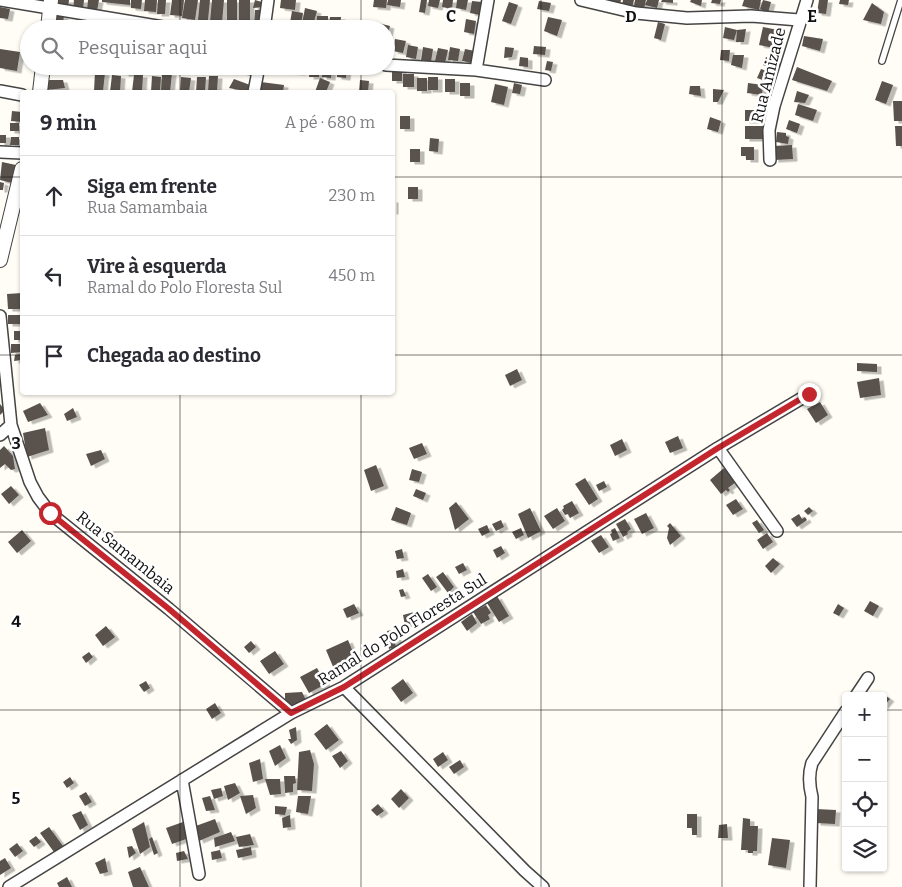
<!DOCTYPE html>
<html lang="pt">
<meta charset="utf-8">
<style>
body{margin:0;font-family:Bitter,serif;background:#f7f7f7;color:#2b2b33}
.controls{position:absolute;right:15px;bottom:15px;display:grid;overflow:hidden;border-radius:5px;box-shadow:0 1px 4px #0004}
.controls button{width:45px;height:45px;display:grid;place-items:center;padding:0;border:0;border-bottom:1px solid #e1e1e2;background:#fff;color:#2b2b33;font:25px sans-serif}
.stop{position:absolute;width:15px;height:15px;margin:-11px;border:4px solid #c4262e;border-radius:50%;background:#fff}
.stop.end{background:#c4262e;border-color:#fff;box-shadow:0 1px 5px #0008}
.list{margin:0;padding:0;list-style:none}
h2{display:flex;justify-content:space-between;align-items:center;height:65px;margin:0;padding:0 20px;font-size:21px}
h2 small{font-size:16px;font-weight:400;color:#7c7c81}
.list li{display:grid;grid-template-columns:32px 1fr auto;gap:15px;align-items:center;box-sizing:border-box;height:80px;padding:0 20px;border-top:1px solid #e1e1e2}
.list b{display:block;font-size:19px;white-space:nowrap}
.list p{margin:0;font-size:16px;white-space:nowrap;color:#7c7c81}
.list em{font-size:16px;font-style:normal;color:#7c7c81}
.icon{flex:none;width:28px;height:28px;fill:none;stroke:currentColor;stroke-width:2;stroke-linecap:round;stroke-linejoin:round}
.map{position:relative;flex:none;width:902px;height:887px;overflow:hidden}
.search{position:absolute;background:#fff;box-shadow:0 1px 4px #0004;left:20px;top:20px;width:375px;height:55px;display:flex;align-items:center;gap:12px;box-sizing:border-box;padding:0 18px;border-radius:28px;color:#7c7c81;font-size:19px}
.panel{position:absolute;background:#fff;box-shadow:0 1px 4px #0004;left:20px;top:90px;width:375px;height:305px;border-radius:5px}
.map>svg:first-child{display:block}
</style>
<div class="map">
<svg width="902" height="887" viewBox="0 0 902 887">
<defs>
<filter id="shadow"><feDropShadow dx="4.5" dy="2.5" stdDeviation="0" flood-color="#0004"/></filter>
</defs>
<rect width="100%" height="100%" fill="#fffdf5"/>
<!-- building -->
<path fill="#5a524d" filter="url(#shadow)" d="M 59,0 L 69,0 L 68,9 L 58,8 Z
M 74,0 L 84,0 L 83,9 L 73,8 Z
M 88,0 L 99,0 L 97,11 L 87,10 Z
M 102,0 L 130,0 L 130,5 L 102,2 Z
M 131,0 L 142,0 L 141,9 L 131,8 Z
M 145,0 L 157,0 L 156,12 L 144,11 Z
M 158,0 L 166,0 L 165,14 L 157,14 Z
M 172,0 L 184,0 L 182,16 L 170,15 Z
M 185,0 L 198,0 L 195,20 L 182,18 Z
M 200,0 L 210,0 L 208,20 L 198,20 Z
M 212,0 L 224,0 L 222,23 L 210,22 Z
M 227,0 L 237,0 L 237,20 L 227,20 Z
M 239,0 L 250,0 L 250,26 L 239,26 Z
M 255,0 L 265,3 L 265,7 L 253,8 Z
M 281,0 L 296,0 L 295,10 L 280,8 Z
M 374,0 L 387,0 L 386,8 L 373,7 Z
M 388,0 L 401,0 L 400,7 L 387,5 Z
M 421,0 L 427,0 L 425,13 L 419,12 Z
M 429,0 L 440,0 L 438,8 L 428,6 Z
M 443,0 L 453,0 L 452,9 L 442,7 Z
M 457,0 L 468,0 L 466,10 L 456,8 Z
M 608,0 L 621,0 L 620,4 Z
M 623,0 L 634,0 L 632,8 L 622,5 Z
M 635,0 L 646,0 L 644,9 L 634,6 Z
M 647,0 L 659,0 L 657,8 L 645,5 Z
M 662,0 L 673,0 L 673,3 L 661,2 Z
M 691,0 L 702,0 L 701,6 L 690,2 Z
M 712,0 L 721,0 L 720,4 L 711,3 Z
M 744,0 L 761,0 L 759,10 L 742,6 Z
M 763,0 L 771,2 L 768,13 L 760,9 Z
M 819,0 L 828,0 L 826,14 L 817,13 Z
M 840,0 L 849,0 L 848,5 L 839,4 Z
M 472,1 L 482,2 L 480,15 L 470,13 Z
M 539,1 L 551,3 L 549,11 L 537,9 Z
M 509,2 L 518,5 L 511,24 L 502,21 Z
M 872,3 L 884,12 L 881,24 L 863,20 Z
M 0,7 L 10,9 L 8,19 L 0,18 Z
M 305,8 L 317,11 L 312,29 L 301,29 Z
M 255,10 L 264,10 L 263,26 L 254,26 Z
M 292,11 L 303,13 L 300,29 L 289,29 Z
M 54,15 L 64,16 L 62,29 L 52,29 Z
M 317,16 L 328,16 L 328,29 L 316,29 Z
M 330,17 L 341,17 L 340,29 L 329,29 Z
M 548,17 L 562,20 L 557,36 L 544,31 Z
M 466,19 L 476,21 L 474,34 L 464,32 Z
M 274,20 L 288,23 L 287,29 L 272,29 Z
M 344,22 L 355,22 L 355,29 L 343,29 Z
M 374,22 L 390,26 L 387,38 L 386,29 L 373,29 Z
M 658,22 L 665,24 L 661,40 L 654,38 Z
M 357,26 L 368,26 L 368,29 L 357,29 Z
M 725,27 L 737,30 L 746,29 L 744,42 L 736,42 L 737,30 L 734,40 L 723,38 Z
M 763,27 L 778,30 L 774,48 L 759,45 Z
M 804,36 L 823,39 L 820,51 L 802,46 Z
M 395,39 L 406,41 L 403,53 L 393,51 Z
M 408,45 L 418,47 L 416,59 L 406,57 Z
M 534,46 L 546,47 L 545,55 L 533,54 Z
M 423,47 L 433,49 L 431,62 L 421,60 Z
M 450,47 L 460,49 L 458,61 L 448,60 Z
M 505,47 L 514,48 L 512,57 L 504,58 Z
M 438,48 L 448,50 L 445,63 L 435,61 Z
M 0,49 L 20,52 L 17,71 L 0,68 Z
M 465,49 L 475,51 L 472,63 L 462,61 Z
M 721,50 L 730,50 L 729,61 L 720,60 Z
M 733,55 L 744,55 L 742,68 L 731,65 Z
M 520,57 L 528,58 L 528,67 L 519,66 Z
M 766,57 L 781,63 L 778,71 L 763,65 Z
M 547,61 L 553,62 L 551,71 L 545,70 Z
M 124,66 L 134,66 L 134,74 L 124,74 Z
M 217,66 L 228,66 L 228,69 L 217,69 Z
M 230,66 L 241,66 L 241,72 L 230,71 Z
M 246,66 L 257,66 L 257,76 L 246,75 Z
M 266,66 L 276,66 L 275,72 L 266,71 Z
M 279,66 L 288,66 L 288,69 L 279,69 Z
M 292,66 L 301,66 L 301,73 L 291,72 Z
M 310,66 L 320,66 L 319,77 L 309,77 Z
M 323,66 L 332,66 L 331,78 L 322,77 Z
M 337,66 L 347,66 L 346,78 L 337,77 Z
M 797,67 L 832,81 L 827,91 L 792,80 Z
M 392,69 L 402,69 L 402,81 L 392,81 Z
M 761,69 L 780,76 L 776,85 L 757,78 Z
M 95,72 L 105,73 L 103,91 L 94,91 Z
M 162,73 L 172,73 L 170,92 L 161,91 Z
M 403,74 L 414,74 L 414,87 L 403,87 Z
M 112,75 L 121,76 L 120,92 L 110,92 Z
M 134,75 L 143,75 L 142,92 L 132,92 Z
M 152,76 L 161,77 L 160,92 L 151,92 Z
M 209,76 L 218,76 L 217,92 L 208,92 Z
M 181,77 L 191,78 L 189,92 L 180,92 Z
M 197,77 L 206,77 L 205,92 L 196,92 Z
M 428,77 L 438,77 L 438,90 L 428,90 Z
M 320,78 L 330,82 L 326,92 L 315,92 Z
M 417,78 L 427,78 L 427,91 L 417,91 Z
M 234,79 L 250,85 L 250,92 L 229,88 Z
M 445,79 L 455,79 L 455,92 L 445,92 Z
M 47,80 L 63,80 L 65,88 L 47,90 Z
M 360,80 L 369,81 L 368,92 L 359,92 Z
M 882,81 L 893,85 L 886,104 L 875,100 Z
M 261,82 L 284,85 L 283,92 L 260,92 Z
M 460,83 L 470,83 L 470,96 L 460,96 Z
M 514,83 L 522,85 L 520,94 L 512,93 Z
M 748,83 L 763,85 L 762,95 L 747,93 Z
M 495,84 L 508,87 L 504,105 L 491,102 Z
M 690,86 L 700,86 L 701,96 L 689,94 Z
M 713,89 L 724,90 L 718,102 L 713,102 Z
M 797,91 L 809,95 L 805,103 L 794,102 Z
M 893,101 L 902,101 L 902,121 L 894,121 Z
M 798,104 L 817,110 L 813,121 L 795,115 Z
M 745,110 L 762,110 L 762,121 L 745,121 Z
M 12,111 L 22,112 L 22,122 L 11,121 Z
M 400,116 L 410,116 L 410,129 L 400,129 Z
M 710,117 L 721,121 L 718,132 L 707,129 Z
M 789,120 L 800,124 L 797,133 L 786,129 Z
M 10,123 L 19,123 L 19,131 L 10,131 Z
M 745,126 L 765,126 L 765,139 L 745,139 Z
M 895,126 L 902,126 L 902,146 L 896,146 Z
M 777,132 L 786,133 L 786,136 L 789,137 L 788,144 L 776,142 Z
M 0,135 L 6,135 L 6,143 L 0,143 Z
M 11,137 L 19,137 L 19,145 L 10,145 Z
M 430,138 L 439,139 L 438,152 L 429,151 Z
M 792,145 L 793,159 L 774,160 L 773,146 Z
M 741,147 L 754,147 L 754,160 L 746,160 L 746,156 L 741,156 Z
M 410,149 L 420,149 L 420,162 L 410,162 Z
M 2,162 L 16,165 L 12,183 L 0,180 Z
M 0,182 L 4,183 L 3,190 L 0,190 Z
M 408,187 L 418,187 L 418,199 L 408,199 Z
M 392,200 L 394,200 L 394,212 L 392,212 Z
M 22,293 L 22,309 L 8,309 L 7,294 Z
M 8,315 L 22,315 L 22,324 L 8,324 Z
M 14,331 L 22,331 L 22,340 L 14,340 Z
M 11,344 L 22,344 L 22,352 L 11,353 Z
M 22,354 L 22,360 L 14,361 L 15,355 Z
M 857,363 L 877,364 L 877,372 L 857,371 Z
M 517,369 L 522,380 L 510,386 L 505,375 Z
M 879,378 L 881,395 L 860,398 L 857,382 Z
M 820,402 L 828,415 L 816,423 L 807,409 Z
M 40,403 L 48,415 L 28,422 L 23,411 Z
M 0,404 L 5,410 L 0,415 Z
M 73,408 L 77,417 L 67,421 L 64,414 Z
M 45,428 L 49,450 L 27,457 L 23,433 Z
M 678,436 L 683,448 L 670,453 L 665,442 Z
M 622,439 L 627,450 L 615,456 L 610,445 Z
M 422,443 L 427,454 L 414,459 L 409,448 Z
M 4,446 L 13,456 L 15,469 L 11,470 L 5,464 L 0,468 L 0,450 Z
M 101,450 L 105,459 L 91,466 L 86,454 Z
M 376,465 L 384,486 L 371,491 L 364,470 Z
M 724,468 L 736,482 L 728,488 L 730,490 L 728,492 L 726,490 L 721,494 L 710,480 Z
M 412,469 L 422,472 L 419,482 L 409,480 Z
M 585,478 L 598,499 L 589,505 L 575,484 Z
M 604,481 L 607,487 L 599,491 L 596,485 Z
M 11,486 L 19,495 L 9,504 L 1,494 Z
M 416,489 L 426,493 L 423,500 L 413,496 Z
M 736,499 L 743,509 L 733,515 L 726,505 Z
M 572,501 L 579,513 L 570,518 L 568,514 L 565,515 L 562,510 L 564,508 L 563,506 Z
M 456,502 L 469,519 L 455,530 L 449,508 Z
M 396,507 L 411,513 L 407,525 L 391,520 Z
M 809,507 L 813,511 L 808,515 L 804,511 Z
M 530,508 L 541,531 L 528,538 L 518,514 Z
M 557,508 L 565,521 L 553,529 L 544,516 Z
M 646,513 L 654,528 L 642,534 L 634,519 Z
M 799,514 L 802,519 L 805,517 L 807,520 L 797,527 L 791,519 Z
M 625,519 L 631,529 L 627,532 L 628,534 L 623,537 L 616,524 Z
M 501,520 L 504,527 L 496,531 L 492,524 Z
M 757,520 L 764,530 L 759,533 L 752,523 Z
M 670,523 L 681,536 L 670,545 L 667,538 L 669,528 L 667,526 Z
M 487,525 L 490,532 L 482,536 L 478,529 Z
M 521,528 L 524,535 L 516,539 L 512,532 Z
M 615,528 L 620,538 L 613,541 L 610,534 L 612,533 L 611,530 Z
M 22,530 L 31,541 L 17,553 L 8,542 Z
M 767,533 L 773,542 L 763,549 L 757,540 Z
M 601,535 L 609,547 L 599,553 L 591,541 Z
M 501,546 L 505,553 L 497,558 L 493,550 Z
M 402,549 L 404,558 L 397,559 L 395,551 Z
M 773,558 L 780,564 L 771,573 L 765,566 Z
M 463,563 L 467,570 L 459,574 L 455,567 Z
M 403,569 L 405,577 L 397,578 L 396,571 Z
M 443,572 L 454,587 L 448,593 L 436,577 Z
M 428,574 L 437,587 L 431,591 L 422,578 Z
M 403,589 L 406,596 L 401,597 L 399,590 Z
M 497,596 L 509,616 L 499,622 L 487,603 Z
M 870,601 L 879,606 L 873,616 L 864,611 Z
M 354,604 L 359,613 L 347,618 L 343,609 Z
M 838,604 L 844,608 L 839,616 L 833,613 Z
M 486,605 L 491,613 L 488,615 L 490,619 L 481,624 L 473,612 Z
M 414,612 L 416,622 L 405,625 L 403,615 Z
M 472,614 L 477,623 L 467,631 L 461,622 Z
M 106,626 L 115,637 L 103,646 L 95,635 Z
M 392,630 L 393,636 L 396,635 L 398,642 L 395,643 L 396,647 L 389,649 L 386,636 L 388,635 L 387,631 Z
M 348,640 L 356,659 L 334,669 L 326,650 Z
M 251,641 L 256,647 L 249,653 L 244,647 Z
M 275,651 L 284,664 L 269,674 L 260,661 Z
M 89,652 L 93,657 L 86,663 L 82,657 Z
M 317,668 L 326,684 L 309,693 L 300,677 Z
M 403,679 L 413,693 L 401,702 L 391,688 Z
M 146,681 L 150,688 L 144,692 L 139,685 Z
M 302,692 L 306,700 L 298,705 L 289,705 L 285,699 L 285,693 Z
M 883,694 L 890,699 L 883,707 L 883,696 L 881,696 Z
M 215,703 L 221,713 L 212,719 L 206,709 Z
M 327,724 L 339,740 L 326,750 L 314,734 Z
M 296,727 L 297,740 L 291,744 L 288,739 L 291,739 L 289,730 Z
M 280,745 L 286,758 L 275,766 L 269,751 Z
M 310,750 L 314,764 L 312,791 L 297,790 L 299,752 Z
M 341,751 L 348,761 L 340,768 L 332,756 Z
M 443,752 L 448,760 L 438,767 L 433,759 Z
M 260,759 L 263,779 L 253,782 L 249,763 Z
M 460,760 L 464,767 L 454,774 L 449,767 Z
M 284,776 L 295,776 L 296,783 L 293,784 L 293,792 L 285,793 Z
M 70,777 L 74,783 L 67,788 L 63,782 Z
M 265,779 L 280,779 L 281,794 L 270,795 Z
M 235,783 L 240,793 L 228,800 L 224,786 Z
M 221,788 L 223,796 L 214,799 L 211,790 Z
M 401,789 L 409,798 L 399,808 L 391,799 Z
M 86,792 L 92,802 L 85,806 L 79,796 Z
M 253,795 L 256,808 L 246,814 L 240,796 Z
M 210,796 L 215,810 L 206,811 L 202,798 Z
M 298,796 L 311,796 L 308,814 L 296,812 Z
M 378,804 L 384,811 L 377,816 L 371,810 Z
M 275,806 L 287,807 L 285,815 L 275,814 Z
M 816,809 L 836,810 L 835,824 L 816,823 Z
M 81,811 L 88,825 L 80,830 L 72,815 Z
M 687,814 L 697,814 L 697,835 L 692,835 L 692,828 L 687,828 Z
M 290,815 L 291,827 L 283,828 L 282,818 Z
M 743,818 L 750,819 L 750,826 L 758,826 L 757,851 L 753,851 L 753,853 L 748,853 L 748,850 L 741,850 Z
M 215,819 L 220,832 L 199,841 L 193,827 Z
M 144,822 L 150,847 L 140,854 L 132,829 Z
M 183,822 L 189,838 L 172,844 L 166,828 Z
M 727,824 L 728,838 L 718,838 L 719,825 Z
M 49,827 L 63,846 L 54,852 L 40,833 Z
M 231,832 L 235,841 L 215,847 L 214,838 Z
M 250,834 L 254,845 L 239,847 L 236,837 Z
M 36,836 L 41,842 L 34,847 L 29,841 Z
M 152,837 L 158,853 L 154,855 L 149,839 Z
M 772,838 L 790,840 L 786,868 L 768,865 Z
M 17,843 L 23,851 L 15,857 L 9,849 Z
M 132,846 L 136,853 L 129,858 L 127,847 Z
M 251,847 L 252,855 L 238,858 L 236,850 Z
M 220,850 L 222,858 L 212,860 L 211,852 Z
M 184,851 L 188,859 L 177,861 L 176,853 Z
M 5,858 L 11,868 L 0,875 L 0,861 Z
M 105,858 L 108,872 L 100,874 L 95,863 Z
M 140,867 L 149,887 L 133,887 L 128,872 Z
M 67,877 L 72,887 L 59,887 L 57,883 Z"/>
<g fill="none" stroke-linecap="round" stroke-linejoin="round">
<!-- service casing -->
<g stroke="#444" stroke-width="8">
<path id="service" d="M 882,61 L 901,0"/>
</g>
<!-- minor casing -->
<g stroke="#444" stroke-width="14">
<path id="minor" d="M 1,0 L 175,29
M 581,0 L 636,13 L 687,18 L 751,16 L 799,20
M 264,29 L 268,0
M 386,65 L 476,70 L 545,80
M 476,70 L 488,0
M 0,91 L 22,95
M 254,92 L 259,66
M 0,152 L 22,153
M 770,160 L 769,130 L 774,106 L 807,0
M 0,316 L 11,425 L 30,482 L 38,497 L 50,513 L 169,609 L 291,713
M 0,435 L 11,425
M 718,448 L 777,531
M 344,687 L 525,871 L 543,887
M 856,696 L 868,678
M 182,780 L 199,874
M 9,887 L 291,713 L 344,687 L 718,448 L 809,394
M 810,887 L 812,797 C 809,785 808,775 812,763 L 846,711"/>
</g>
<!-- tertiary casing -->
<g stroke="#444" stroke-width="16">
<path id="tertiary" d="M 48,29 L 51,0
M 40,92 L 43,66
M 0,260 L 22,169"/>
</g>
<!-- service -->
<use href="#service" stroke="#fff" stroke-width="5.5"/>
<!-- minor -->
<use href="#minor" stroke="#fff" stroke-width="11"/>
<!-- tertiary -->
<use href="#tertiary" stroke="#fff" stroke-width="14"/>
</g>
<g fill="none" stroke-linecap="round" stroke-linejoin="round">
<!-- route -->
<path stroke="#c4262e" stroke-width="6" d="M 50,513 L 169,609 L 291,713 L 344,687 L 718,448 L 809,394"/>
</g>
<!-- grid -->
<path fill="none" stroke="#111" stroke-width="1" stroke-opacity="0.55" d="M 180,0 L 180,29M 361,0 L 361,29M 541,0 L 541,887M 722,0 L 722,887M 180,66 L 180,92M 361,66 L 361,92M 0,177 L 22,177M 392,177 L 902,177M 0,355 L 22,355M 392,355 L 902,355M 180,392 L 180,887M 361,392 L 361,887M 0,532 L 902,532M 0,710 L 846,710M 883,710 L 902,710"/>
<g text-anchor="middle" stroke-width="5" stroke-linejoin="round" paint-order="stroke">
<!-- street labels -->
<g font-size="16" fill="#111" stroke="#fff">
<text transform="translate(768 75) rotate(-76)" y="6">Rua Amizade</text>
<text transform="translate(126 552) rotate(39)" y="6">Rua Samambaia</text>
<text transform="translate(402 629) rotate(-32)" y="6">Ramal do Polo Floresta Sul</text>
</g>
</g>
<g font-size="16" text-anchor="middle" font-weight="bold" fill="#111" stroke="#fff" stroke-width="5" stroke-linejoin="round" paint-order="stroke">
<text x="451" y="22">C</text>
<text x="631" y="22">D</text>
<text x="812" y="22">E</text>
<text x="16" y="449">3</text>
<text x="16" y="627">4</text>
<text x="16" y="804">5</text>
</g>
</svg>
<div class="controls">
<button>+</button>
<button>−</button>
<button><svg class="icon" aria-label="locate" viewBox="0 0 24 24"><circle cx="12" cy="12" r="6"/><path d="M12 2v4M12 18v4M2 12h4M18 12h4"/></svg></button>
<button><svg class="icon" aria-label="layers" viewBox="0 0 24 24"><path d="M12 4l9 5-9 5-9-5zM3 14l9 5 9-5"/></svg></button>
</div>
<div class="stop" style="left:50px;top:513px"></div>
<div class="stop end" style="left:809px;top:394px"></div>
<div class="search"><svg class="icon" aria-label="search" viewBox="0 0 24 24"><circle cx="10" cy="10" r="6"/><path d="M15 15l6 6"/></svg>Pesquisar aqui</div>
<section class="panel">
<h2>9 min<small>A pé · 680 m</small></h2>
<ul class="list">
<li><svg class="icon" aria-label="ahead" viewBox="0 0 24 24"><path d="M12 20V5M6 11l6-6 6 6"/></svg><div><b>Siga em frente</b><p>Rua Samambaia</p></div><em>230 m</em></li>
<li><svg class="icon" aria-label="left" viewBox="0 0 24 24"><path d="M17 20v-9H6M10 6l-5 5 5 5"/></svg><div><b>Vire à esquerda</b><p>Ramal do Polo Floresta Sul</p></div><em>450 m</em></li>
<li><svg class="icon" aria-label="arrive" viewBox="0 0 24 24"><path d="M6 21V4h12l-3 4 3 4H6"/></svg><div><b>Chegada ao destino</b></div></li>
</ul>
</section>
</div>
